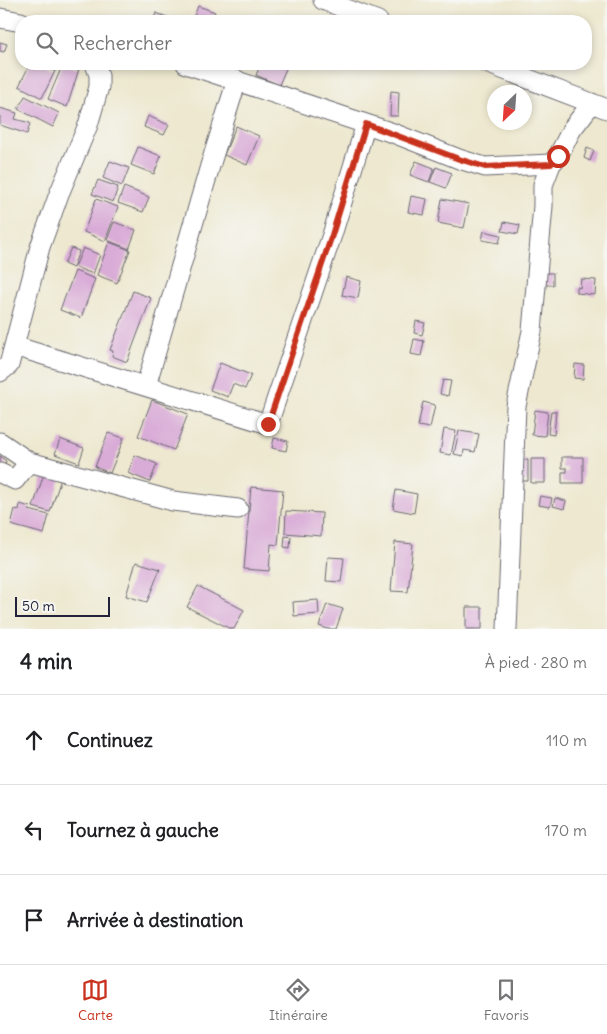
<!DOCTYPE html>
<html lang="fr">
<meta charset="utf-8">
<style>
body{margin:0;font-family:Delius,sans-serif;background:#f6f6f6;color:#202124}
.compass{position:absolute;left:487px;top:85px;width:45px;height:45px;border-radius:50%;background:#fff;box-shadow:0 2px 8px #0003;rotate:205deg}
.scale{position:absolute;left:15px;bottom:12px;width:95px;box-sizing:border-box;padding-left:5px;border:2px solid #22223b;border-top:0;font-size:14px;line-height:18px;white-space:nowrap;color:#22223b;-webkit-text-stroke:4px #f6f6f2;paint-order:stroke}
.stop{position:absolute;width:15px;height:15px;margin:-11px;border:4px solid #c8321e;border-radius:50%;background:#fff}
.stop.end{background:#c8321e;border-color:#fff;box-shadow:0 1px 5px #0008}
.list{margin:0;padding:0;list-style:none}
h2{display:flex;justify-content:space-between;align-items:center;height:65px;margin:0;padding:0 20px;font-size:21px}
h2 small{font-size:16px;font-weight:400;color:#757577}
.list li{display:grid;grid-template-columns:32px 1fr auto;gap:15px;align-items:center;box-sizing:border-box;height:90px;padding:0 20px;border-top:1px solid #e0e0e0}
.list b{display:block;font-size:19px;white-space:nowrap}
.list em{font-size:16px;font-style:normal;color:#757577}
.icon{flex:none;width:28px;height:28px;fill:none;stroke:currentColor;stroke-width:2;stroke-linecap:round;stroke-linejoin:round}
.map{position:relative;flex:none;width:607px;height:629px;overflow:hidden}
.search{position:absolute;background:#fff;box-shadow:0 2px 8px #0003;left:15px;right:15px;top:15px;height:55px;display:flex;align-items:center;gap:12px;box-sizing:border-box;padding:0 18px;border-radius:20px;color:#757577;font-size:19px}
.sheet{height:335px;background:#fff}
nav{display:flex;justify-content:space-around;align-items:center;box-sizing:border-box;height:70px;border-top:1px solid #e0e0e0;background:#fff;font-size:14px;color:#757577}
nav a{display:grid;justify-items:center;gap:2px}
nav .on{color:#c8321e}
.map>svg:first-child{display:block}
</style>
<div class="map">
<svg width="607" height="629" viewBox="0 0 607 629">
<rect width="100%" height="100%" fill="#f6f6f2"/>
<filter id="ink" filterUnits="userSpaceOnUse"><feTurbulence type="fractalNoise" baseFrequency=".02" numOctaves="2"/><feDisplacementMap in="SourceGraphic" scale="10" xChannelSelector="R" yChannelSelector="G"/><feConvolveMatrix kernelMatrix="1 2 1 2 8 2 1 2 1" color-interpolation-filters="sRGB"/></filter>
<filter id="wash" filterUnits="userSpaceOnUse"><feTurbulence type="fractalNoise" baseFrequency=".0096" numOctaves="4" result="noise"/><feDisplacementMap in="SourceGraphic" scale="20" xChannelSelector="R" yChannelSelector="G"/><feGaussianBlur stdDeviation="1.12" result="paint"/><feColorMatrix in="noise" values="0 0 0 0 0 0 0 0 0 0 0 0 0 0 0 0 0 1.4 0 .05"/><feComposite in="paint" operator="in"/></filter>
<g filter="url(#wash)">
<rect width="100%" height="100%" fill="#ede8cf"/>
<g id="blocks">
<!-- building -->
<path fill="#d9acd7" d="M 198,6 L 215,12 L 212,21 L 197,21 L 193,19 Z
M 156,13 L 170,18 L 169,21 L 153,21 Z
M 0,42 L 7,44 L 4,52 L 0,51 Z
M 30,64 L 41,64 L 55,71 L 42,98 L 19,86 Z
M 63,64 L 79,69 L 67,107 L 48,99 Z
M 261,64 L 288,64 L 279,85 L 256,75 Z
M 391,91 L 399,92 L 398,116 L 390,116 Z
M 25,96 L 59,113 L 53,127 L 18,109 Z
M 0,108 L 17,113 L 15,119 L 30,123 L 27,134 L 0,125 Z
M 148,116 L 169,125 L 164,135 L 144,127 Z
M 236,126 L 259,136 L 247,165 L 224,155 Z
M 138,147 L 161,156 L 154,174 L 131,165 Z
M 587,148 L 594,151 L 590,161 L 584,158 Z
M 110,161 L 129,168 L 122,186 L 103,178 Z
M 416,161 L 434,168 L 429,182 L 410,175 Z
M 436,167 L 452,173 L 446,188 L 430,182 Z
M 98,180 L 118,187 L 113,202 L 92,194 Z
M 124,187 L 149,197 L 143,212 L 118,203 Z
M 411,196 L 427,199 L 424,215 L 408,212 Z
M 96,199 L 118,207 L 105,241 L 84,232 Z
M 442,199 L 469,204 L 464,228 L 438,223 Z
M 114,222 L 136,230 L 129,249 L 107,240 Z
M 504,222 L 520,225 L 518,234 L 502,231 Z
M 484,231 L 501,235 L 499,243 L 482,240 Z
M 109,242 L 130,250 L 117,283 L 97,275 Z
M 71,248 L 79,251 L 73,268 L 64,264 Z
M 83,248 L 100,255 L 93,274 L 75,267 Z
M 75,271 L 95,279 L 81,318 L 60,310 Z
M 538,273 L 553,273 L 553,285 L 539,285 Z
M 346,277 L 361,281 L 358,298 L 342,295 Z
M 581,279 L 596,280 L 595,295 L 577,293 L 577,287 L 580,288 Z
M 133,291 L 151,298 L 127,362 L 112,356 L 113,351 L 110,350 Z
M 416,321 L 425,323 L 422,335 L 414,333 Z
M 414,339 L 424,341 L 421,356 L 411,354 Z
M 220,363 L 251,375 L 245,389 L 233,384 L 228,397 L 210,390 Z
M 575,364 L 584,365 L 583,379 L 574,378 Z
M 443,380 L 451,381 L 448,396 L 440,394 Z
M 152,400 L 188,414 L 174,450 L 138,436 Z
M 423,402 L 435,405 L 430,428 L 418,426 Z
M 535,410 L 548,412 L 545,436 L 532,435 Z
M 551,411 L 556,411 L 554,435 L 548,434 Z
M 444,429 L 456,431 L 451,455 L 440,453 Z
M 459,431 L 479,434 L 475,452 L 464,450 L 463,456 L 454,454 Z
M 108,433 L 124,438 L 110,473 L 95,467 Z
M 274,438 L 288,441 L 286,451 L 272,448 Z
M 60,439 L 84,448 L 79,463 L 55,454 Z
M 135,455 L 157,464 L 150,482 L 128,473 Z
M 0,456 L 6,461 L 4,468 L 0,466 Z
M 562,457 L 583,457 L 583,483 L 562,483 L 562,472 L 567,472 L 567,468 L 562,468 Z
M 531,459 L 545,459 L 545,483 L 531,483 Z
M 521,460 L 528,460 L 528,481 L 521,481 Z
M 45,471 L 62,476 L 50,512 L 33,507 Z
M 251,487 L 283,490 L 278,545 L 271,544 L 269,571 L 244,569 Z
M 396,490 L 417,494 L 414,513 L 393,509 Z
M 540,496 L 552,498 L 550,507 L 538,505 Z
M 555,498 L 566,501 L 564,509 L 553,506 Z
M 20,504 L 30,507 L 29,510 L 49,515 L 44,534 L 11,525 L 15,509 L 19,510 Z
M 286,511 L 322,513 L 321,536 L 285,533 Z
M 285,536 L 291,537 L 290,548 L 284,547 Z
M 395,542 L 413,544 L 408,592 L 391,591 Z
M 328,557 L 344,558 L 341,582 L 326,581 Z
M 136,562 L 160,569 L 147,602 L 126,596 Z
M 198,586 L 244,610 L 234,629 L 231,629 L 187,607 Z
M 318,600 L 319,614 L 294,616 L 293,602 Z
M 327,604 L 343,609 L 336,629 L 328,629 L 319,626 Z
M 466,607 L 482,607 L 482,629 L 466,629 Z"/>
</g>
</g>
<g filter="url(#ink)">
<use href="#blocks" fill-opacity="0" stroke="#69676f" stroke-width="1"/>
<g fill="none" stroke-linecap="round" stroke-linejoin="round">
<!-- minor casing -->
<g stroke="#69676f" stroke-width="21">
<path id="minor" d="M 323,0 L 378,21
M 0,18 L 21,22
M 186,64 L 393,133 L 459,159 L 485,167 L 551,164
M 489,64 L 607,109
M 14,346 L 268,424 L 332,235 L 366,124
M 0,372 L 9,365 L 40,247 L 59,194 L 88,125 L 99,87 L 99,75 L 95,64
M 146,386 L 210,166 L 237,80
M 0,442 L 29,462
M 0,473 L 15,480 L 29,462 L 173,501 L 238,509
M 507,629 L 516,406 L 532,331 L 543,206 L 543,185 L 551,164 L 558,156 L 572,129 L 592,103"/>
</g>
<!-- minor -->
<use href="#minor" stroke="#fff" stroke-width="19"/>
</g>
</g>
<g fill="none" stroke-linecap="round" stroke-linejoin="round" filter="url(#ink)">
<!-- route -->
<path stroke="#c8321e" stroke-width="6" d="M 268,424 L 332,235 L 366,124 L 459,159 L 485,167 L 551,164 L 558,156"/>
</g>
</svg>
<svg class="compass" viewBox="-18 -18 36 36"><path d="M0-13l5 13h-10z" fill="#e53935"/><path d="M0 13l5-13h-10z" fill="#757577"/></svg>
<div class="scale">50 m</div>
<div class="stop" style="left:558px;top:156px"></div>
<div class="stop end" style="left:268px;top:424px"></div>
<div class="search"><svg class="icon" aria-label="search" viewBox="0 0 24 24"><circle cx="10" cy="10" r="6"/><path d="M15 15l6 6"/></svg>Rechercher</div>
</div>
<section class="sheet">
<h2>4 min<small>À pied · 280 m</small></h2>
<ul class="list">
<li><svg class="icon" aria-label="ahead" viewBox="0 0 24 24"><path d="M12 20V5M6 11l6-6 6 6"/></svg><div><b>Continuez</b></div><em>110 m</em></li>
<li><svg class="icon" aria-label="left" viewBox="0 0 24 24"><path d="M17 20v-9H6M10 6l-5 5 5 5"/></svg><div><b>Tournez à gauche</b></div><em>170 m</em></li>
<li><svg class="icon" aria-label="arrive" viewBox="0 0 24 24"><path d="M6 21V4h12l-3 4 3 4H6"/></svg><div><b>Arrivée à destination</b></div></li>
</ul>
</section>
<nav>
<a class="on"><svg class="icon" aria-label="map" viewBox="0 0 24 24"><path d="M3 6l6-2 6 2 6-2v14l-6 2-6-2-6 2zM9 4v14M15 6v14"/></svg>Carte</a>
<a><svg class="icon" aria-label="directions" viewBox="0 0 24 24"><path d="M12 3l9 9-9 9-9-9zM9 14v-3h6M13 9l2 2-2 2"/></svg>Itinéraire</a>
<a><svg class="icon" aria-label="saved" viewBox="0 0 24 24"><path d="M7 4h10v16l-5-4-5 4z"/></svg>Favoris</a>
</nav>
